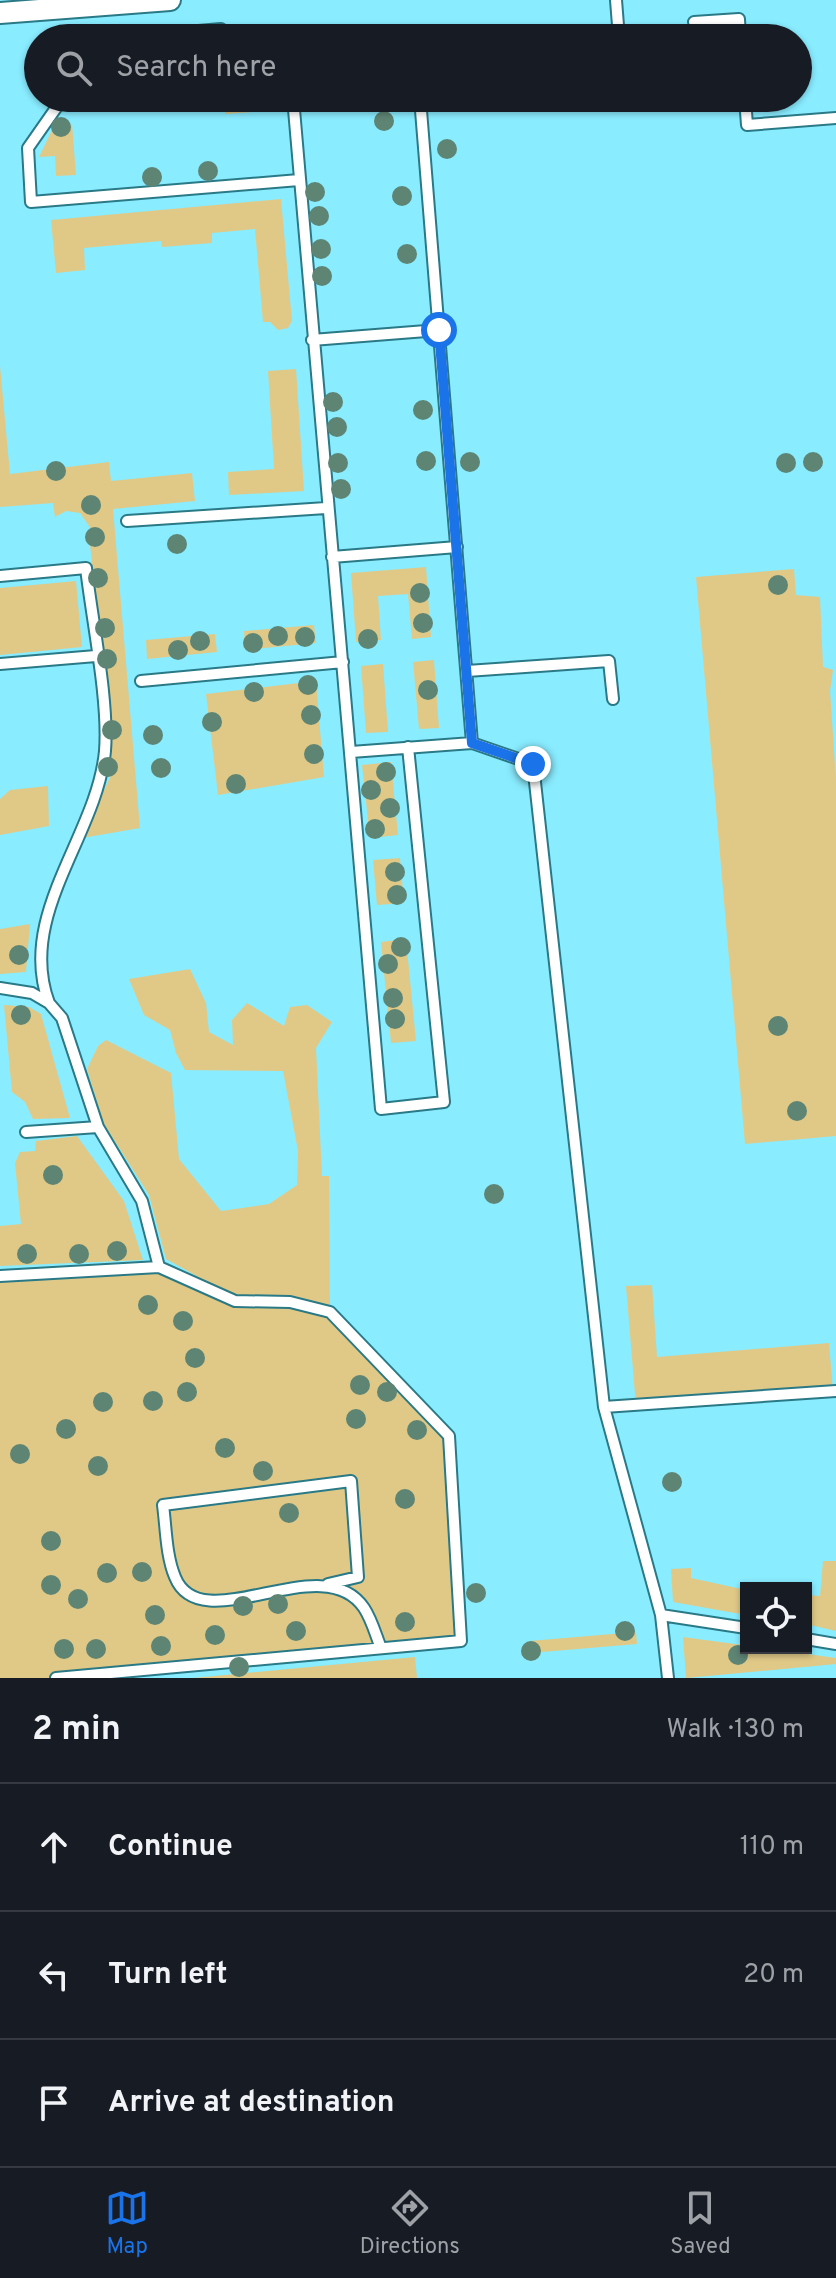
<!DOCTYPE html>
<meta charset="utf-8">
<style>
body{margin:0;font-family:Overpass,sans-serif;background:#20242c;color:#f1f3f6}
.controls{position:absolute;right:24px;bottom:24px;display:grid;overflow:hidden;border-radius:0px;box-shadow:0 2px 6px #0004}
.controls button{width:72px;height:72px;display:grid;place-items:center;padding:0;border:0;border-bottom:2px solid #363941;background:#171b24;color:#f1f3f6;font:40px sans-serif}
.stop{position:absolute;width:24px;height:24px;margin:-18px;border:6px solid #1a73e8;border-radius:50%;background:#fff}
.stop.end{background:#1a73e8;border-color:#fff;box-shadow:0 2px 8px #0008}
.list{margin:0;padding:0;list-style:none}
h2{display:flex;justify-content:space-between;align-items:center;height:104px;margin:0;padding:0 32px;font-size:34px}
h2 small{font-size:26px;font-weight:400;color:#9ea1a6}
.list li{display:grid;grid-template-columns:52px 1fr auto;gap:24px;align-items:center;box-sizing:border-box;height:128px;padding:0 32px;border-top:2px solid #363941}
.list b{display:block;font-size:30px;white-space:nowrap}
.list em{font-size:26px;font-style:normal;color:#9ea1a6}
.icon{flex:none;width:44px;height:44px;fill:none;stroke:currentColor;stroke-width:2;stroke-linecap:round;stroke-linejoin:round}
.map{position:relative;flex:none;width:836px;height:1678px;overflow:hidden}
.search{position:absolute;background:#171b24;box-shadow:0 2px 6px #0004;left:24px;right:24px;top:24px;height:88px;display:flex;align-items:center;gap:20px;box-sizing:border-box;padding:0 28px;border-radius:44px;color:#9ea1a6;font-size:30px}
.sheet{height:488px;background:#171b24}
nav{display:flex;justify-content:space-around;align-items:center;box-sizing:border-box;height:112px;border-top:2px solid #363941;background:#171b24;font-size:22px;color:#9ea1a6}
nav a{display:grid;justify-items:center;gap:4px}
nav .on{color:#1a73e8}
.map>svg:first-child{display:block}
</style>
<div class="map">
<svg width="836" height="1678" viewBox="0 0 836 1678">
<rect width="100%" height="100%" fill="#89ecff"/>
<!-- green -->
<path fill="#e0c987" d="M 224,98 L 275,98 L 280,110 L 225,114 Z
M 72,124 L 76,175 L 56,176 L 55,156 L 39,157 L 54,126 Z
M 281,199 L 292,321 L 288,328 L 278,330 L 270,322 L 263,322 L 255,229 L 212,233 L 212,243 L 162,247 L 161,241 L 84,248 L 85,270 L 56,273 L 51,220 Z
M 0,366 L 10,474 L 109,462 L 111,481 L 192,473 L 195,501 L 113,509 L 140,828 L 82,838 L 113,771 L 90,544 L 92,530 L 80,513 L 66,511 L 55,517 L 53,503 L 0,507 Z
M 296,369 L 304,491 L 229,495 L 228,472 L 274,469 L 268,371 Z
M 426,567 L 431,637 L 412,639 L 408,594 L 378,596 L 381,640 L 356,642 L 351,573 Z
M 794,569 L 796,595 L 820,597 L 823,667 L 833,670 L 830,691 L 836,780 L 836,1136 L 745,1144 L 696,577 Z
M 76,581 L 82,647 L 0,655 L 0,588 Z
M 314,625 L 316,643 L 245,650 L 244,631 Z
M 215,634 L 217,652 L 147,659 L 146,640 Z
M 434,660 L 439,728 L 419,729 L 413,662 Z
M 383,664 L 388,732 L 366,733 L 361,666 Z
M 316,681 L 324,777 L 218,795 L 206,694 Z
M 391,762 L 398,835 L 370,838 L 362,765 Z
M 48,786 L 49,826 L 0,835 L 0,799 L 10,790 Z
M 400,858 L 404,903 L 377,905 L 373,860 Z
M 30,924 L 26,972 L 0,974 L 0,929 Z
M 406,939 L 416,1041 L 391,1043 L 381,942 Z
M 190,969 L 206,1003 L 209,1032 L 233,1045 L 232,1020 L 247,1003 L 284,1026 L 290,1007 L 307,1005 L 332,1022 L 316,1048 L 322,1176 L 329,1176 L 330,1312 L 449,1436 L 461,1641 L 56,1678 L 0,1678 L 0,1276 L 159,1267 L 230,1299 L 278,1300 L 231,1295 L 166,1259 L 149,1195 L 104,1124 L 87,1069 L 98,1046 L 106,1040 L 171,1073 L 179,1159 L 221,1211 L 269,1204 L 297,1185 L 298,1151 L 283,1071 L 185,1070 L 176,1053 L 170,1030 L 144,1015 L 129,979 Z
M 4,1005 L 29,1007 L 41,1014 L 70,1118 L 33,1119 L 25,1102 L 12,1092 Z
M 77,1136 L 124,1201 L 143,1260 L 0,1266 L 0,1226 L 21,1224 L 15,1163 L 20,1152 L 35,1151 L 36,1141 Z
M 652,1285 L 657,1357 L 829,1343 L 833,1392 L 636,1406 L 626,1286 Z
M 823,1561 L 836,1561 L 836,1631 L 806,1624 L 806,1595 L 820,1596 Z
M 691,1568 L 691,1578 L 746,1590 L 746,1615 L 673,1602 L 671,1569 Z
M 636,1632 L 637,1644 L 530,1653 L 529,1641 Z
M 683,1637 L 836,1658 L 836,1664 L 686,1678 Z
M 415,1657 L 417,1678 L 193,1678 Z"/>
<g fill="none" stroke-linecap="round" stroke-linejoin="round">
<!-- service casing -->
<g stroke="#2a7986" stroke-width="14">
<path id="service" d="M 616,0 L 619,38
M 694,22 L 739,19 L 740,38
M 119,38 L 221,29 L 231,38
M 63,98 L 28,148 L 31,202 L 299,180
M 293,98 L 381,1109 L 444,1102 L 408,747
M 420,98 L 472,743 L 533,764 L 604,1407 L 661,1615 L 668,1678
M 745,98 L 747,125 L 836,118
M 312,340 L 439,330
M 127,521 L 326,508
M 332,557 L 457,547
M 0,576 L 86,568 C 92,620 109,701 105,751 C 97,836 16,915 49,1003
M 0,664 L 96,656
M 467,671 L 609,661 L 613,699
M 141,681 L 343,662
M 351,752 L 472,743
M 0,988 L 32,993 L 49,1003 L 62,1018 L 98,1127 L 142,1201 L 159,1267 L 235,1301 L 290,1302 L 330,1312 L 449,1436 L 461,1641 L 56,1678
M 26,1132 L 98,1127
M 0,1276 L 159,1267
M 604,1407 L 836,1391
M 328,1584 L 358,1577 L 351,1481 L 163,1505 C 166,1527 166,1556 175,1577 C 201,1642 323,1546 364,1608 C 372,1620 376,1636 381,1648
M 661,1615 L 746,1628
M 806,1639 L 836,1644"/>
</g>
<!-- minor casing -->
<g stroke="#2a7986" stroke-width="24">
<path id="minor" d="M 0,13 L 170,0"/>
</g>
<!-- service -->
<use href="#service" stroke="#fff" stroke-width="10"/>
<!-- minor -->
<use href="#minor" stroke="#fff" stroke-width="20"/>
</g>
<!-- trees -->
<g fill="#5e8474">
<circle cx="384" cy="121" r="10"/>
<circle cx="61" cy="127" r="10"/>
<circle cx="447" cy="149" r="10"/>
<circle cx="208" cy="171" r="10"/>
<circle cx="152" cy="177" r="10"/>
<circle cx="315" cy="192" r="10"/>
<circle cx="402" cy="196" r="10"/>
<circle cx="319" cy="216" r="10"/>
<circle cx="321" cy="249" r="10"/>
<circle cx="407" cy="254" r="10"/>
<circle cx="322" cy="276" r="10"/>
<circle cx="333" cy="402" r="10"/>
<circle cx="423" cy="410" r="10"/>
<circle cx="337" cy="427" r="10"/>
<circle cx="426" cy="461" r="10"/>
<circle cx="470" cy="462" r="10"/>
<circle cx="813" cy="462" r="10"/>
<circle cx="338" cy="463" r="10"/>
<circle cx="786" cy="463" r="10"/>
<circle cx="56" cy="471" r="10"/>
<circle cx="341" cy="489" r="10"/>
<circle cx="91" cy="505" r="10"/>
<circle cx="95" cy="537" r="10"/>
<circle cx="177" cy="544" r="10"/>
<circle cx="98" cy="578" r="10"/>
<circle cx="778" cy="585" r="10"/>
<circle cx="420" cy="593" r="10"/>
<circle cx="423" cy="623" r="10"/>
<circle cx="105" cy="628" r="10"/>
<circle cx="278" cy="636" r="10"/>
<circle cx="305" cy="637" r="10"/>
<circle cx="368" cy="639" r="10"/>
<circle cx="200" cy="641" r="10"/>
<circle cx="253" cy="643" r="10"/>
<circle cx="178" cy="650" r="10"/>
<circle cx="107" cy="659" r="10"/>
<circle cx="308" cy="685" r="10"/>
<circle cx="428" cy="690" r="10"/>
<circle cx="254" cy="692" r="10"/>
<circle cx="311" cy="715" r="10"/>
<circle cx="212" cy="722" r="10"/>
<circle cx="112" cy="730" r="10"/>
<circle cx="153" cy="735" r="10"/>
<circle cx="314" cy="754" r="10"/>
<circle cx="108" cy="767" r="10"/>
<circle cx="161" cy="768" r="10"/>
<circle cx="386" cy="772" r="10"/>
<circle cx="236" cy="784" r="10"/>
<circle cx="371" cy="790" r="10"/>
<circle cx="390" cy="808" r="10"/>
<circle cx="375" cy="829" r="10"/>
<circle cx="395" cy="872" r="10"/>
<circle cx="397" cy="895" r="10"/>
<circle cx="401" cy="947" r="10"/>
<circle cx="19" cy="955" r="10"/>
<circle cx="388" cy="964" r="10"/>
<circle cx="393" cy="998" r="10"/>
<circle cx="21" cy="1015" r="10"/>
<circle cx="395" cy="1019" r="10"/>
<circle cx="778" cy="1026" r="10"/>
<circle cx="797" cy="1111" r="10"/>
<circle cx="53" cy="1175" r="10"/>
<circle cx="494" cy="1194" r="10"/>
<circle cx="117" cy="1251" r="10"/>
<circle cx="27" cy="1254" r="10"/>
<circle cx="79" cy="1254" r="10"/>
<circle cx="148" cy="1305" r="10"/>
<circle cx="183" cy="1321" r="10"/>
<circle cx="195" cy="1358" r="10"/>
<circle cx="360" cy="1385" r="10"/>
<circle cx="187" cy="1392" r="10"/>
<circle cx="387" cy="1392" r="10"/>
<circle cx="153" cy="1401" r="10"/>
<circle cx="103" cy="1402" r="10"/>
<circle cx="356" cy="1419" r="10"/>
<circle cx="66" cy="1429" r="10"/>
<circle cx="417" cy="1430" r="10"/>
<circle cx="225" cy="1448" r="10"/>
<circle cx="20" cy="1454" r="10"/>
<circle cx="98" cy="1466" r="10"/>
<circle cx="263" cy="1471" r="10"/>
<circle cx="672" cy="1482" r="10"/>
<circle cx="405" cy="1499" r="10"/>
<circle cx="289" cy="1513" r="10"/>
<circle cx="51" cy="1541" r="10"/>
<circle cx="142" cy="1572" r="10"/>
<circle cx="107" cy="1573" r="10"/>
<circle cx="51" cy="1585" r="10"/>
<circle cx="476" cy="1593" r="10"/>
<circle cx="78" cy="1599" r="10"/>
<circle cx="278" cy="1604" r="10"/>
<circle cx="243" cy="1606" r="10"/>
<circle cx="155" cy="1615" r="10"/>
<circle cx="405" cy="1622" r="10"/>
<circle cx="296" cy="1631" r="10"/>
<circle cx="625" cy="1631" r="10"/>
<circle cx="215" cy="1635" r="10"/>
<circle cx="161" cy="1646" r="10"/>
<circle cx="64" cy="1649" r="10"/>
<circle cx="96" cy="1649" r="10"/>
<circle cx="531" cy="1651" r="10"/>
<circle cx="738" cy="1655" r="10"/>
<circle cx="239" cy="1667" r="10"/>
</g>
<g fill="none" stroke-linecap="round" stroke-linejoin="round">
<!-- route -->
<path stroke="#1a73e8" stroke-width="10" d="M 439,330 L 472,743 L 533,764"/>
</g>
</svg>
<div class="controls">
<button><svg class="icon" aria-label="locate" viewBox="0 0 24 24"><circle cx="12" cy="12" r="6"/><path d="M12 2v4M12 18v4M2 12h4M18 12h4"/></svg></button>
</div>
<div class="stop" style="left:439px;top:330px"></div>
<div class="stop end" style="left:533px;top:764px"></div>
<div class="search"><svg class="icon" aria-label="search" viewBox="0 0 24 24"><circle cx="10" cy="10" r="6"/><path d="M15 15l6 6"/></svg>Search here</div>
</div>
<section class="sheet">
<h2>2 min<small>Walk · 130 m</small></h2>
<ul class="list">
<li><svg class="icon" aria-label="ahead" viewBox="0 0 24 24"><path d="M12 20V5M6 11l6-6 6 6"/></svg><div><b>Continue</b></div><em>110 m</em></li>
<li><svg class="icon" aria-label="left" viewBox="0 0 24 24"><path d="M17 20v-9H6M10 6l-5 5 5 5"/></svg><div><b>Turn left</b></div><em>20 m</em></li>
<li><svg class="icon" aria-label="arrive" viewBox="0 0 24 24"><path d="M6 21V4h12l-3 4 3 4H6"/></svg><div><b>Arrive at destination</b></div></li>
</ul>
</section>
<nav>
<a class="on"><svg class="icon" aria-label="map" viewBox="0 0 24 24"><path d="M3 6l6-2 6 2 6-2v14l-6 2-6-2-6 2zM9 4v14M15 6v14"/></svg>Map</a>
<a><svg class="icon" aria-label="directions" viewBox="0 0 24 24"><path d="M12 3l9 9-9 9-9-9zM9 14v-3h6M13 9l2 2-2 2"/></svg>Directions</a>
<a><svg class="icon" aria-label="saved" viewBox="0 0 24 24"><path d="M7 4h10v16l-5-4-5 4z"/></svg>Saved</a>
</nav>
